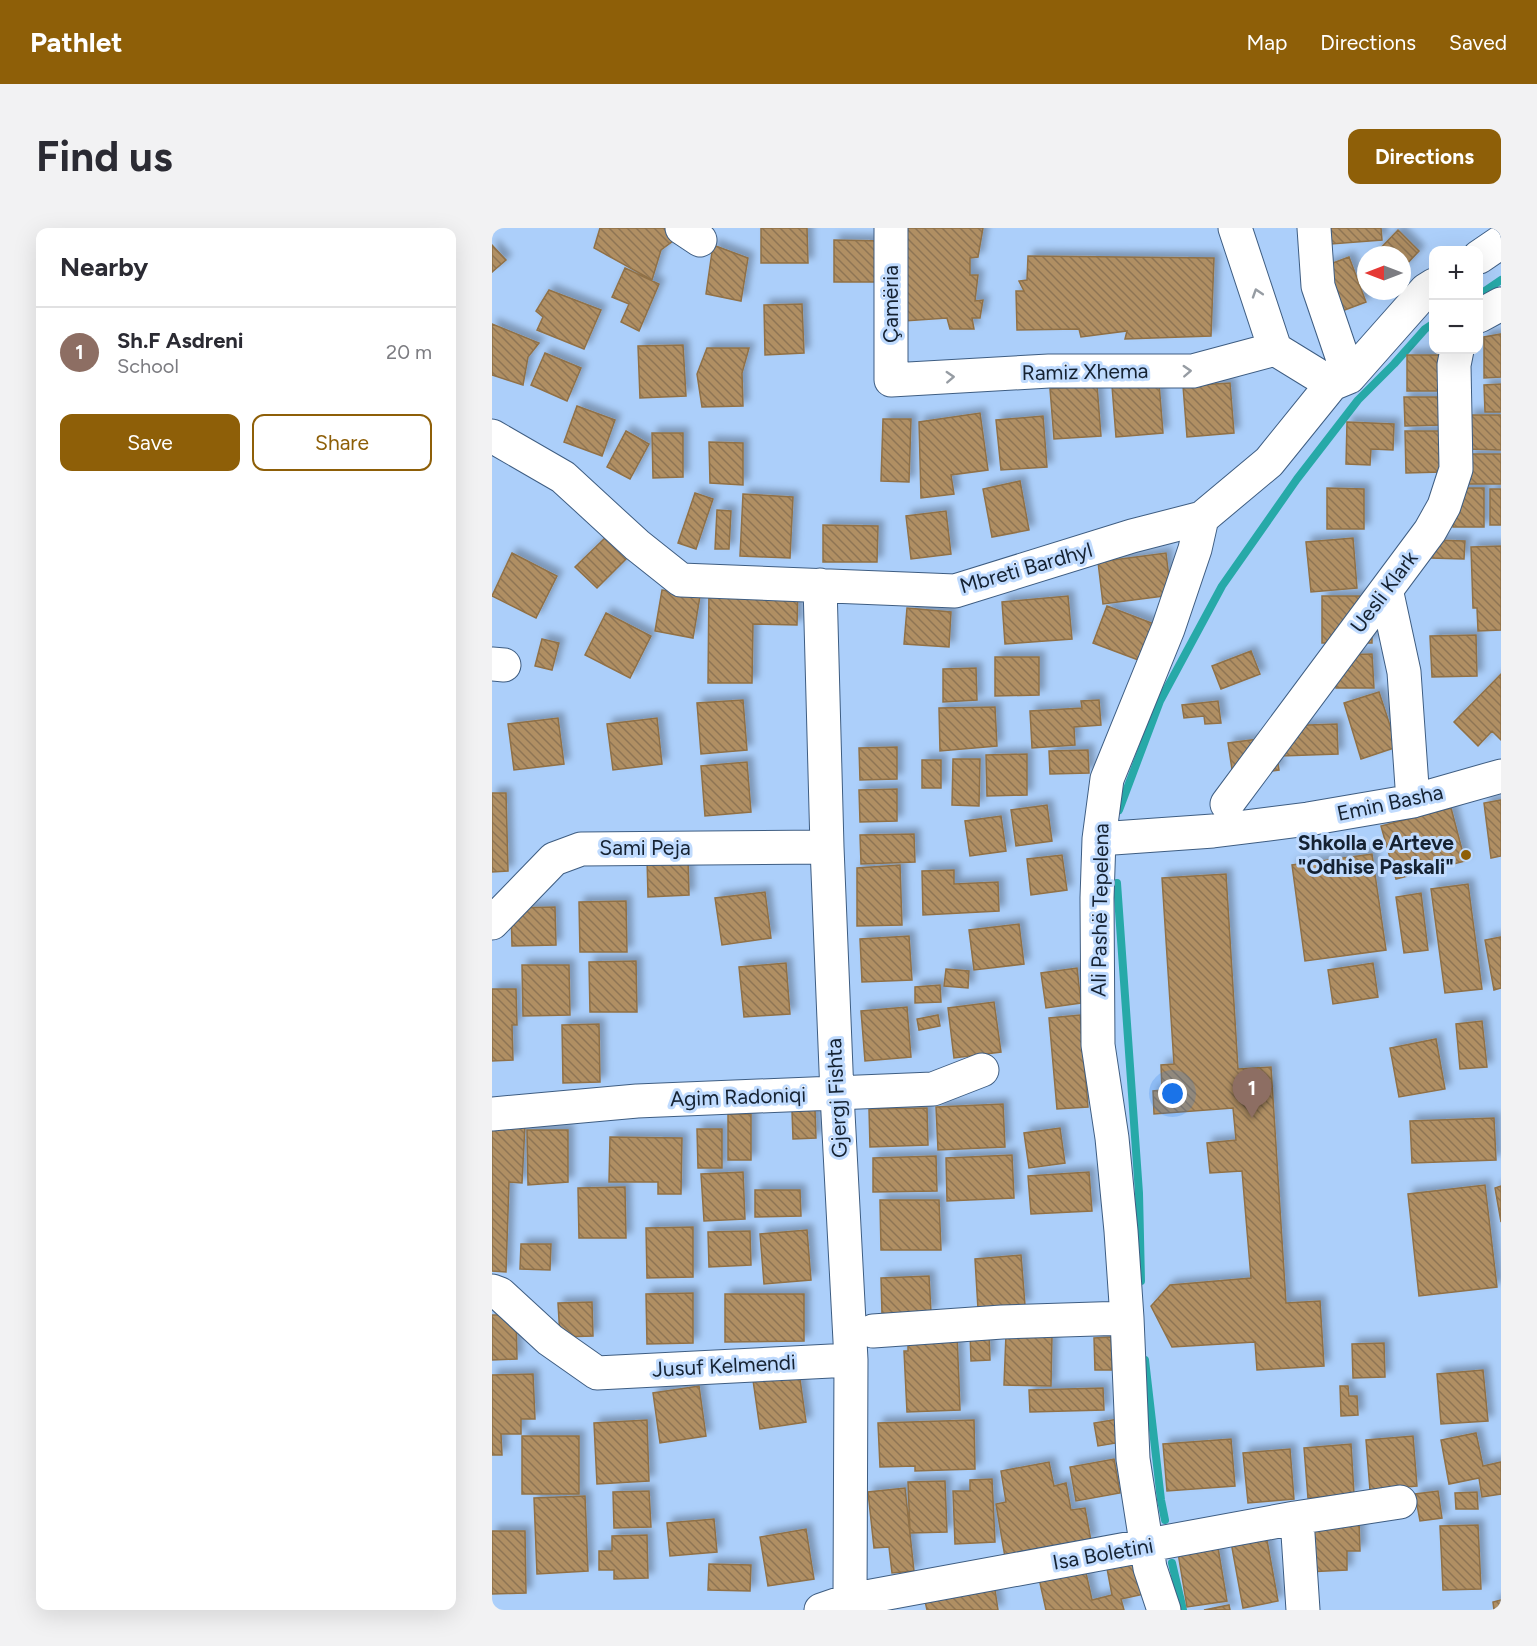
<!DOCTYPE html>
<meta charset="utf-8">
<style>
body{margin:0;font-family:Figtree,sans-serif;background:#f2f2f3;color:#2b2b33}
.controls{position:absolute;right:18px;top:18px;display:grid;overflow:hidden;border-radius:12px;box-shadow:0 6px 24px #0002}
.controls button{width:54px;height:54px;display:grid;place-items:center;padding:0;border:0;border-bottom:2px solid #e1e1e2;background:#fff;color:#2b2b33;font:30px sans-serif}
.compass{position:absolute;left:865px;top:18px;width:54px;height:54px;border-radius:50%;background:#fff;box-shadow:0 6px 24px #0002;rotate:270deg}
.you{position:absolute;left:681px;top:866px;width:21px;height:21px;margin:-15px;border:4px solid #fff;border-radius:50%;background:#1a73e8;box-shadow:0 0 0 9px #1a73e833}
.badge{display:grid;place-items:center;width:39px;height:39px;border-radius:50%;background:#8e5f08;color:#fff;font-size:20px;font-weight:700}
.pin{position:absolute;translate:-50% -50px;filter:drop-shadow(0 2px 3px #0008)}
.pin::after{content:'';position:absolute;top:32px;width:21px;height:18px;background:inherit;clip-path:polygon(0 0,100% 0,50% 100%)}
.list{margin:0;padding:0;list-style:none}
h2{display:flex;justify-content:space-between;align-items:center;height:78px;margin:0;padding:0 24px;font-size:26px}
h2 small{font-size:20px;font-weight:400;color:#7c7c81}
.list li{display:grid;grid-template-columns:39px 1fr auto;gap:18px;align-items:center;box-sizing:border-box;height:90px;padding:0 24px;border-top:2px solid #e1e1e2}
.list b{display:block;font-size:22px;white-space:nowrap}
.list p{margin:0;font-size:20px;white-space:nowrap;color:#7c7c81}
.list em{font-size:20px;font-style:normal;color:#7c7c81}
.actions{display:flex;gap:12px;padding:18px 24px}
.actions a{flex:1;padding:14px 0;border:2px solid #8e5f08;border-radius:12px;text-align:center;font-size:21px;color:#8e5f08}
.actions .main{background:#8e5f08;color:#fff}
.map{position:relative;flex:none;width:1009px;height:1382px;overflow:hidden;border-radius:12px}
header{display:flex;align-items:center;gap:36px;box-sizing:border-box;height:84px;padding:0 30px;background:#8e5f08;color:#fff}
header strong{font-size:28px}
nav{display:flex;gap:33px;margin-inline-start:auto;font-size:21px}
.intro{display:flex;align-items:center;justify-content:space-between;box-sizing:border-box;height:144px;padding:0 36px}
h1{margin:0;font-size:42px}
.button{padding:15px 27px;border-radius:12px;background:#8e5f08;color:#fff;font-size:21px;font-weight:700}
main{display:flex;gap:36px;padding:0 36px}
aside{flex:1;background:#fff;border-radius:12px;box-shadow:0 6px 24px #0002}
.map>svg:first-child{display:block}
</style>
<header>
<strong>Pathlet</strong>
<nav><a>Map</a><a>Directions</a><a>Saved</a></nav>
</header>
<div class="intro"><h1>Find us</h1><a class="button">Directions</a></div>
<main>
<aside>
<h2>Nearby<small></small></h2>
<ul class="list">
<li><span class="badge" style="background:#8d6e63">1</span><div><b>Sh.F Asdreni</b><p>School</p></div><em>20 m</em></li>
</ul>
<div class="actions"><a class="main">Save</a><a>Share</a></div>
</aside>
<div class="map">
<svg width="1009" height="1382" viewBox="0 0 1009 1382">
<defs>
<pattern id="building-back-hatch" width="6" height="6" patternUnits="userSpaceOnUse" patternTransform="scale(1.5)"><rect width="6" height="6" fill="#b08f64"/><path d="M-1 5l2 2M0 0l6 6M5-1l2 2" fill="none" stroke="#8e7453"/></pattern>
<filter id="shadow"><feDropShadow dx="5.5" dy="-5.5" stdDeviation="3" flood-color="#0004"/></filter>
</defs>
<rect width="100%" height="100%" fill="#accffa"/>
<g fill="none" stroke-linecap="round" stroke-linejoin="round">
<!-- stream -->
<path stroke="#27a9a8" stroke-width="8" d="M 987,67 L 1009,52
M 627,582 L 668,473 L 730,358 L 805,251 L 866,172 L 902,136 L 933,101 L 942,95
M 625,655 L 647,965 L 649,1053
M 653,1132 L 669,1272 L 673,1292
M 680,1335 L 691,1382"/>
</g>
<!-- building -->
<path fill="url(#building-back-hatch)" stroke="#907147" stroke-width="1.5" filter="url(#shadow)" d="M 108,0 L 177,0 L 189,7 L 169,22 L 160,52 L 102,20 Z
M 269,0 L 315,0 L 316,35 L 269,35 Z
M 415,0 L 491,0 L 486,29 L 478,30 L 478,47 L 486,47 L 483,73 L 491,72 L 488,90 L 480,90 L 482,101 L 458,101 L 455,90 L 412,93 Z
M 838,0 L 889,0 L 890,12 L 839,16 Z
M 906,2 L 927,23 L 910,41 L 910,27 L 882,27 Z
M 342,12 L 391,13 L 390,54 L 342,54 Z
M 0,17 L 14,32 L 0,44 Z
M 221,17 L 256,30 L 249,73 L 214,66 Z
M 536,28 L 722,30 L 719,108 L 633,111 L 635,103 L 589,109 L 587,101 L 525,102 L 524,63 L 532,63 L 527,53 L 535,52 Z
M 857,29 L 874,74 L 850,83 L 833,38 Z
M 133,40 L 167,56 L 147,103 L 129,94 L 137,76 L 120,69 Z
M 57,62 L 109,82 L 92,121 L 45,102 L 51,89 L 44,83 Z
M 310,76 L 312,125 L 273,127 L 272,77 Z
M 0,96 L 47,115 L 36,129 L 31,157 L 0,147 Z
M 1009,106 L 1009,149 L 992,150 L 992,109 Z
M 191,117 L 194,168 L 148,170 L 146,118 Z
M 215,120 L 257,120 L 250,145 L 251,178 L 210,179 L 205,146 Z
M 53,125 L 89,140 L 75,173 L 39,157 Z
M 915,127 L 950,127 L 950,163 L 915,163 Z
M 667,155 L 671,205 L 624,209 L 620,158 Z
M 738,155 L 742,205 L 695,209 L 691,158 Z
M 1009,156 L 1009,184 L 993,184 L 992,157 Z
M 605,157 L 609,208 L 562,211 L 558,161 Z
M 912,169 L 950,169 L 950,197 L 913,198 Z
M 85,178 L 123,192 L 110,228 L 72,214 Z
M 488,185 L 496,242 L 459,247 L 462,266 L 429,270 L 427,194 Z
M 977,187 L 1009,187 L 1009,222 L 976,221 Z
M 551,188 L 555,239 L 509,242 L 504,192 Z
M 391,191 L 419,191 L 417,254 L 389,253 Z
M 855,194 L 902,196 L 901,222 L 879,221 L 878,237 L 854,236 Z
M 134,203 L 157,216 L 138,251 L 115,239 Z
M 913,203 L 948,203 L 949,244 L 914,245 Z
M 160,205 L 191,205 L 191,249 L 161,250 Z
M 217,214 L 251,215 L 251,257 L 218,255 Z
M 977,226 L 1009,226 L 1009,256 L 977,256 Z
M 528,253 L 537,302 L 500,309 L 491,261 Z
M 835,260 L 872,261 L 872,301 L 835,301 Z
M 961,260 L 992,260 L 992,299 L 961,299 Z
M 998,261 L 1009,261 L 1009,297 L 998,297 Z
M 203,265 L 221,271 L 204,321 L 186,315 Z
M 251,266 L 301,269 L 298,330 L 248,328 Z
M 225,282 L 239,283 L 237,321 L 223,321 Z
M 454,283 L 459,326 L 419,331 L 414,288 Z
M 331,297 L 386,298 L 385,334 L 331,334 Z
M 114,309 L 135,330 L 105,360 L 83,339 Z
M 861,310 L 865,360 L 819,364 L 814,314 Z
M 939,312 L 973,313 L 972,331 L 938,330 Z
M 1009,318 L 1009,402 L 986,403 L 985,380 L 981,380 L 979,319 Z
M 20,325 L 65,348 L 44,390 L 0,368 Z
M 674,325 L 679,367 L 611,376 L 606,334 Z
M 217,359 L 306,360 L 305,397 L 261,396 L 260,455 L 216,455 Z
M 170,362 L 208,368 L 201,410 L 163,403 Z
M 576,368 L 580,411 L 513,416 L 510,374 Z
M 830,368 L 880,368 L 880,415 L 830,415 Z
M 615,378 L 662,396 L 649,433 L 601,415 Z
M 415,380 L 459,384 L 457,419 L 412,416 Z
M 114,385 L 159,408 L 138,450 L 93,427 Z
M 984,407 L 985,448 L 940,449 L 938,408 Z
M 50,411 L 67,415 L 60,442 L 43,438 Z
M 759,423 L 768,446 L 729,461 L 720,438 Z
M 880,426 L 882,460 L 844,460 L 843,427 Z
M 503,429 L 547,429 L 547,467 L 503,468 Z
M 484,440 L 485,472 L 451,474 L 451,441 Z
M 1009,446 L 1009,512 L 1000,503 L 986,518 L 962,494 Z
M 887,464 L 905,519 L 869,531 L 852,475 Z
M 251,472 L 255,522 L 209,526 L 205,475 Z
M 607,472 L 609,497 L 582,499 L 583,517 L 540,520 L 538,483 L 590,480 L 589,473 Z
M 726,473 L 729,495 L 713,496 L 712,488 L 692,490 L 690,477 Z
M 503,479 L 505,518 L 448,523 L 447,480 Z
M 66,490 L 72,536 L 22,542 L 16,496 Z
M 165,490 L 170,536 L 121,542 L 115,496 Z
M 845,496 L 846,526 L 789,528 L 788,498 Z
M 782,509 L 787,542 L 741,548 L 736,515 Z
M 405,519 L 405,551 L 368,552 L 367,520 Z
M 596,522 L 597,545 L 558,546 L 557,523 Z
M 535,526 L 535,567 L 495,568 L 494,527 Z
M 461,531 L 488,531 L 487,578 L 460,577 Z
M 430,532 L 449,532 L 449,560 L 430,560 Z
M 255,534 L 259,584 L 213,588 L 209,538 Z
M 405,561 L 405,593 L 368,594 L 367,562 Z
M 0,565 L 14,565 L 16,643 L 0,644 Z
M 1009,572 L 1009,628 L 999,630 L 992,575 Z
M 555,577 L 560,613 L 524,618 L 519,582 Z
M 959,580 L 973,633 L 904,651 L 889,598 Z
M 509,588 L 514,623 L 478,628 L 473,593 Z
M 422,606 L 423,634 L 369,636 L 368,607 Z
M 880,626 L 894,722 L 813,733 L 800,637 Z
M 570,627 L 575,662 L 539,667 L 535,631 Z
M 196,628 L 197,667 L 156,669 L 155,630 Z
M 408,637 L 410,697 L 365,698 L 365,640 Z
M 462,642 L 462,656 L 506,654 L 507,683 L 431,687 L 430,643 Z
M 734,646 L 746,841 L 779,839 L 794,1075 L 828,1073 L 832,1138 L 765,1142 L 763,1114 L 680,1119 L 659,1078 L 678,1057 L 759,1050 L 750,943 L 718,945 L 715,915 L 744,912 L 741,880 L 662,886 L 661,863 L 670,862 L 669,837 L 682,836 L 670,650 Z
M 976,656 L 990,761 L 953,765 L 939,661 Z
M 273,664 L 279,710 L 230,717 L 223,670 Z
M 929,665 L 936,722 L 912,725 L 904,669 Z
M 134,673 L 135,724 L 88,724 L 87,674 Z
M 63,679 L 64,717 L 20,718 L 19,680 Z
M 527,696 L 532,736 L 482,742 L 477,702 Z
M 417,708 L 420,752 L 370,754 L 368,711 Z
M 1009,709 L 1009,760 L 1002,762 L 993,712 Z
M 144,733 L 145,784 L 98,784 L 97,734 Z
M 294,735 L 298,786 L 252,789 L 247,739 Z
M 881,735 L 886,769 L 841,776 L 836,742 Z
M 30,737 L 77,737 L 78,787 L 31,788 Z
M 585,740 L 589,775 L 554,780 L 549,745 Z
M 454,741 L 477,743 L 476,760 L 452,758 Z
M 448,757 L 449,774 L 423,775 L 423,759 Z
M 0,761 L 24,761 L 25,797 L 20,797 L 21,832 L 0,833 Z
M 502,774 L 509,824 L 462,830 L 456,780 Z
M 415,779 L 419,829 L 373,833 L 369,783 Z
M 446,787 L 448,798 L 427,802 L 425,791 Z
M 588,787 L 596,879 L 565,881 L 557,790 Z
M 990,793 L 995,839 L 968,841 L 964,796 Z
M 107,796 L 108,854 L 71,855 L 70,797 Z
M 944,811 L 953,861 L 907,869 L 898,820 Z
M 511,876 L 513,919 L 446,922 L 444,879 Z
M 435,880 L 436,917 L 378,919 L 377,881 Z
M 323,882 L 324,910 L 301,911 L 300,883 Z
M 236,886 L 259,886 L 259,932 L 236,932 Z
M 1002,890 L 1004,932 L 920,935 L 918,893 Z
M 0,896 L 33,897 L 30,955 L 17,954 L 14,1044 L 0,1043 Z
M 568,900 L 573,935 L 537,940 L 532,905 Z
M 205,901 L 230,901 L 230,940 L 206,940 Z
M 35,902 L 76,902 L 76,954 L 36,957 Z
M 118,909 L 190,910 L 189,966 L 166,966 L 166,954 L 117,954 Z
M 520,927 L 522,970 L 455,973 L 454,930 Z
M 444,928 L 445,963 L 381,964 L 381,930 Z
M 251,944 L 253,991 L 212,993 L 209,946 Z
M 597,944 L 600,983 L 539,986 L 536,948 Z
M 993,957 L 1005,1059 L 927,1068 L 916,966 Z
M 1009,958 L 1009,994 L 1003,960 Z
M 133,959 L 134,1010 L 87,1010 L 86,960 Z
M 263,962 L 308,962 L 309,988 L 263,989 Z
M 388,972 L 447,972 L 449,1022 L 389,1022 Z
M 201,999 L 201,1049 L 155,1050 L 154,1000 Z
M 315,1002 L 319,1052 L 272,1056 L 268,1006 Z
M 258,1003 L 259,1037 L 217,1039 L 216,1004 Z
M 29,1016 L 59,1016 L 58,1042 L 28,1041 Z
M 529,1027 L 533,1077 L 486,1081 L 483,1031 Z
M 437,1048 L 439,1084 L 390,1086 L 389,1050 Z
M 201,1065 L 201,1115 L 155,1116 L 154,1066 Z
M 233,1066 L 312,1066 L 312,1113 L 233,1114 Z
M 100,1074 L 101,1108 L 68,1109 L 66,1075 Z
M 0,1087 L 24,1087 L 25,1131 L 0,1132 Z
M 497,1104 L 498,1132 L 479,1133 L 478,1105 Z
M 465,1105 L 468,1182 L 415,1184 L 412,1123 L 416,1123 L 416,1107 Z
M 514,1106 L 560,1108 L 559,1158 L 512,1157 Z
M 619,1109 L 620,1142 L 603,1142 L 602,1110 Z
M 892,1115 L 893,1149 L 861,1150 L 860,1116 Z
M 991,1142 L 996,1193 L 949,1196 L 945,1146 Z
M 307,1144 L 314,1194 L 268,1201 L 261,1152 Z
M 41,1146 L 43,1191 L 29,1191 L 29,1206 L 9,1206 L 10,1227 L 0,1227 L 0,1147 Z
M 207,1158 L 214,1208 L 168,1215 L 161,1165 Z
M 848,1158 L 856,1158 L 857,1168 L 865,1168 L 866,1187 L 849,1188 Z
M 611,1160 L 612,1182 L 538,1184 L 537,1162 Z
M 626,1191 L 630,1214 L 606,1218 L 602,1195 Z
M 155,1192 L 157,1253 L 105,1256 L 102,1195 Z
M 482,1192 L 483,1241 L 423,1243 L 423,1238 L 388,1239 L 386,1195 Z
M 984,1205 L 991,1238 L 1009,1234 L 1009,1266 L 990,1269 L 987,1250 L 957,1256 L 949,1212 Z
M 30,1208 L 87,1208 L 87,1266 L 30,1266 Z
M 921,1208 L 925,1258 L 878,1262 L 874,1212 Z
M 739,1211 L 743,1258 L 675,1263 L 671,1216 Z
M 859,1216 L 862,1266 L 816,1270 L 812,1220 Z
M 798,1221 L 802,1271 L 756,1275 L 751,1225 Z
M 622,1231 L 628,1265 L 584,1273 L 578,1239 Z
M 557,1234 L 562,1258 L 574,1255 L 579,1282 L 593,1280 L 599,1313 L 513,1329 L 504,1276 L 514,1274 L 509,1243 Z
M 500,1251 L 503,1314 L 463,1316 L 461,1263 L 478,1263 L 478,1252 Z
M 453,1253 L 455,1304 L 418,1305 L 416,1254 Z
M 413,1260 L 422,1343 L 400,1345 L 397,1319 L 382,1320 L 376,1264 Z
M 157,1263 L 159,1299 L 122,1300 L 121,1264 Z
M 946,1263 L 950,1290 L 928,1293 L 923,1266 Z
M 985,1264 L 986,1281 L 964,1281 L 963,1265 Z
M 93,1268 L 96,1343 L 45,1346 L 42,1270 Z
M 222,1291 L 225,1324 L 178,1328 L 175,1295 Z
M 867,1292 L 868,1323 L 855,1323 L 855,1342 L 814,1344 L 812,1294 Z
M 986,1297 L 989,1361 L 951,1362 L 948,1298 Z
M 314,1301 L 322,1351 L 276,1358 L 268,1309 Z
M 0,1303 L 33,1303 L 34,1365 L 0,1366 Z
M 155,1307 L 156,1350 L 122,1351 L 122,1342 L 107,1342 L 107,1323 L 120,1323 L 120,1308 Z
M 774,1307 L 786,1373 L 751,1380 L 739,1314 Z
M 725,1314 L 735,1373 L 695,1379 L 685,1319 Z
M 649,1328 L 657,1365 L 629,1371 L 632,1382 L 554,1382 L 546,1346 L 592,1336 L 600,1372 L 620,1367 L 614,1335 Z
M 217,1336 L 259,1337 L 258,1363 L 216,1362 Z
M 503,1362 L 506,1382 L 435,1382 L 433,1373 Z
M 1009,1372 L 1009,1382 L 1002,1382 L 1001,1374 Z
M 737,1377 L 738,1382 L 712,1382 Z"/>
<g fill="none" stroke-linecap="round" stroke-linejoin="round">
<!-- minor casing -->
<g stroke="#3e5d82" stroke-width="35">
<path id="minor" d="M 190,0 L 208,12
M 399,0 L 399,152 L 557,143 L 701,143 L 783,121
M 743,0 L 783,121 L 840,156
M 822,0 L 826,58 L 857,149
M 987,29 L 1009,14
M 987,88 L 1009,76
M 0,208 L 71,249 L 145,317 L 189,352 L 463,363 L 640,308 L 710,290 L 777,234 L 840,156 L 857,149 L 934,62 L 942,57
M 328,357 L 335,619 L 345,866 L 359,1132 L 358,1372 L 359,1382
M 896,370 L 912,444 L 921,573
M 0,436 L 12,437
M 735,576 L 938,303 L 952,278 L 964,241 L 962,137 L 965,122
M 607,611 L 721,603 L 816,591 L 921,573 L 1009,548
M 0,695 L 62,631 L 89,621 L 335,619
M 0,886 L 145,873 L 441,861 L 490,842
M 0,1063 L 8,1066 L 58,1112 L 105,1145 L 359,1132
M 381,1103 L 510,1094 L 635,1090
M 803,1290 L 908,1274
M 329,1382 L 358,1372 L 803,1290 L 806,1306 L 811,1382
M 672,1382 L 658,1340 L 641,1231 L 635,1090 L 629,1003 L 620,910 L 606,817 L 605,670 L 607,611 L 615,551 L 676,401 L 703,321 L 710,290"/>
</g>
<!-- minor -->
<use href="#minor" stroke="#fff" stroke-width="33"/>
</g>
<!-- one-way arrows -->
<defs><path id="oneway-chevron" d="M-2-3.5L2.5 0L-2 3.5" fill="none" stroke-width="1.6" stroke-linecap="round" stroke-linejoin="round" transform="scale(1.5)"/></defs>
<g stroke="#969ca3">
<use href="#oneway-chevron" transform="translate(765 65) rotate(-108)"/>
<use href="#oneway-chevron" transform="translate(695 143) rotate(-3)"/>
<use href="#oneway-chevron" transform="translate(458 149) rotate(-3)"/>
</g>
<!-- markers -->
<circle fill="#8e5f08" stroke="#c0dbfe" stroke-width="2" cx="974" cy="627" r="6"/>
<g text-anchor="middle" stroke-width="6" stroke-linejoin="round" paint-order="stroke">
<!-- street labels -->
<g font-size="21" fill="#152232" stroke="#c0dbfe">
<text transform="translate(399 76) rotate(-90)" y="7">Çamëria</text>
<text transform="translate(593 144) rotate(-1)" y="7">Ramiz Xhema</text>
<text transform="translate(534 340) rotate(-16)" y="7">Mbreti Bardhyl</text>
<text transform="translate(892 364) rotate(-53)" y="7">Uesli Klark</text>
<text transform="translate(898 575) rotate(-12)" y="7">Emin Basha</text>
<text x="153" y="627">Sami Peja</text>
<text transform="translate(608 682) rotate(-89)" y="7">Ali Pashë Tepelena</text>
<text transform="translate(246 869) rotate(-2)" y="7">Agim Radoniqi</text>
<text transform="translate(345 870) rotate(-93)" y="7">Gjergj Fishta</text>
<text transform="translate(232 1138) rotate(-3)" y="7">Jusuf Kelmendi</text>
<text transform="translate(611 1326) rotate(-10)" y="7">Isa Boletini</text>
</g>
<!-- poi labels -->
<g font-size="21" font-weight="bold" fill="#152232" stroke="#c0dbfe" text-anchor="end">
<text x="962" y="622">Shkolla e Arteve<tspan x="962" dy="24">"Odhise Paskali"</tspan></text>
</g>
</g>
</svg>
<div class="controls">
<button>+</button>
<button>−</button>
</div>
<svg class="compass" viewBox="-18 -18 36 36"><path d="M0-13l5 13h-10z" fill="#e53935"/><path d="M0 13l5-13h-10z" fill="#7c7c81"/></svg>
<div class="you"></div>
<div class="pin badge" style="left:760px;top:890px;background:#8d6e63">1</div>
</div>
</main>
